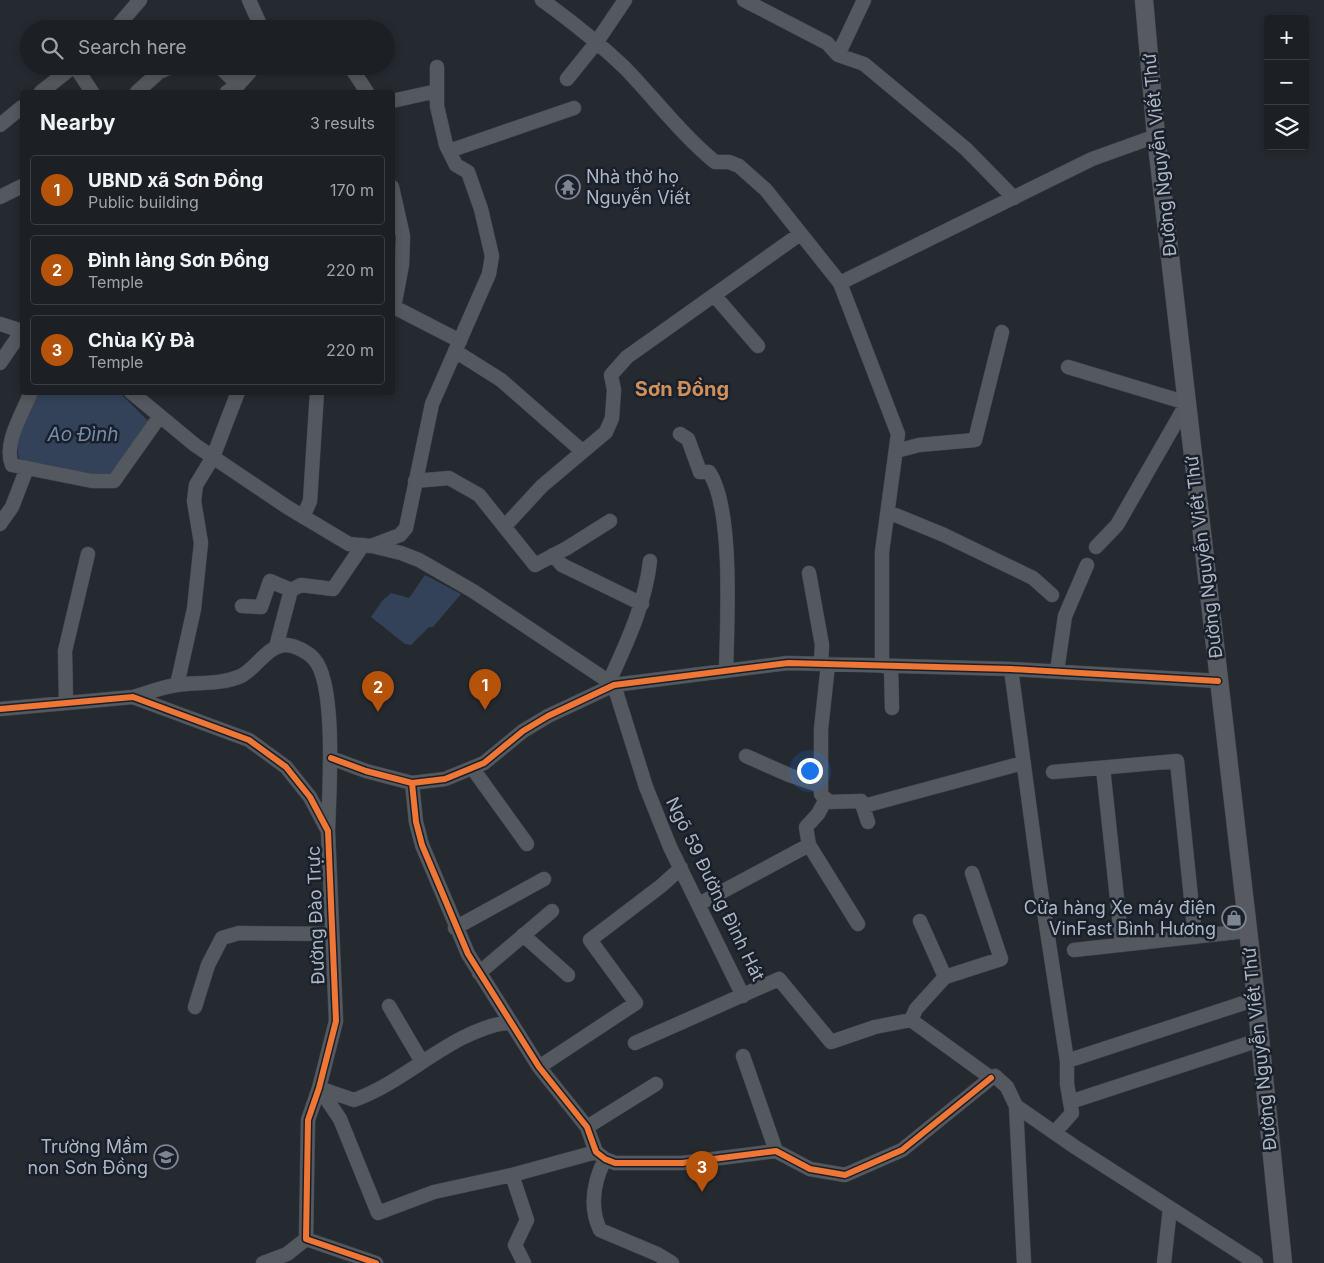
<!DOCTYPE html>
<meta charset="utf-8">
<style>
body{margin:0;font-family:Inter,sans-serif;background:#292d32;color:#f1f3f6}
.controls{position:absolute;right:15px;top:15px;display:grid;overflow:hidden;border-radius:5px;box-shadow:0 2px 8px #0003}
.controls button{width:45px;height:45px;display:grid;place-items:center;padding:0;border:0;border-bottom:1px solid #3a3e42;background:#1c2025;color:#f1f3f6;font:25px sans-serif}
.you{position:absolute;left:809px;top:770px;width:18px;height:18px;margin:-12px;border:4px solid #fff;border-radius:50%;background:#1a73e8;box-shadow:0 0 0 8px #1a73e833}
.badge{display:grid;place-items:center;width:32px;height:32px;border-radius:50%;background:#b45309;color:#fff;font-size:16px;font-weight:700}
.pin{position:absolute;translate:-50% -41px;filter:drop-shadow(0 1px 2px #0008)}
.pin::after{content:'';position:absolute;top:26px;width:18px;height:15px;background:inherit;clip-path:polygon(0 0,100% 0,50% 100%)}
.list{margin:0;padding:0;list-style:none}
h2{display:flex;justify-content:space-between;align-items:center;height:65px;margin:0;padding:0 20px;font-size:21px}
h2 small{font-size:16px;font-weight:400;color:#a0a3a7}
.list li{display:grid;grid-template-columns:32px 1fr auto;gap:15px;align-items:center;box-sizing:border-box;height:70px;margin:0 10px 10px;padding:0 10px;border:1px solid #3a3e42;border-radius:5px}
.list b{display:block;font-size:19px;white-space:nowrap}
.list p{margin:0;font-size:16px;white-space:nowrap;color:#a0a3a7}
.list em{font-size:16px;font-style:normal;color:#a0a3a7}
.icon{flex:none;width:28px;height:28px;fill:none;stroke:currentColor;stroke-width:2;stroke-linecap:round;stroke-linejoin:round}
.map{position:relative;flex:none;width:1324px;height:1263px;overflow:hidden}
.search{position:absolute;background:#1c2025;box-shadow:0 2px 8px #0003;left:20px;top:20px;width:375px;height:55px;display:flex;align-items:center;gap:12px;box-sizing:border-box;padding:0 18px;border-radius:28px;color:#a0a3a7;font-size:19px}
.panel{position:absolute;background:#1c2025;box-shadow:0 2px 8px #0003;left:20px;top:90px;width:375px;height:305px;border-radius:5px}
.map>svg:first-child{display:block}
</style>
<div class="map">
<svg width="1324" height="1263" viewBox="0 0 1324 1263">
<rect width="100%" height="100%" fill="#252a31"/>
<!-- water -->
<path fill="#334259" d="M 37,393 L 120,393 L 149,422 L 113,475 L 79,475 L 27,461 L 19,459 C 13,437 29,413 37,393 Z
M 425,575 L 461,594 L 433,627 L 429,627 L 411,645 L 405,644 L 371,617 L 382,601 L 391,593 L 409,598 Z"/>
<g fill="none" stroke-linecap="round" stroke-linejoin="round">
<!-- minor casing -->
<g stroke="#42464c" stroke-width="15">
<path id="minor" d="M 249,0 L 262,29
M 542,0 C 571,21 599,43 625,68 C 655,99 681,134 715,162 L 729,162 L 739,166 L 766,190 L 840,283 L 898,434 L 882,552 L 882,666
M 744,0 L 827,43 L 838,55 L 864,64 L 966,149 L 1014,198
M 115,29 L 140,0
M 838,55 L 864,0
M 75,66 L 92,92
M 147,66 L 155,76
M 219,66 L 238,85
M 350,66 L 367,92
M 567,79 L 596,43 L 625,0
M 41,92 L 74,66
M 137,92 L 159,72 L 173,66
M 227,92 L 238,85 L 255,66
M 392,101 L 437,91
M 0,125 L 22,107
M 449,151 L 574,108
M 392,187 L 403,236 L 402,265 L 394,307 L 460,341
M 0,197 L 22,186
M 840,283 L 1092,159 L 1156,136
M 714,295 L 758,346
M 0,324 L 22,331 L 0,363
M 455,351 L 501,380 L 582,451
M 1068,367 L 1187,403 L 1117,525 L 1096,547
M 131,392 L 195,445 L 287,507 L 349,544 L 371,546 L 400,535 L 406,528 L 432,404 L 489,274 L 492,256 L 481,209 L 468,172 L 456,165 L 446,145 L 437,106 L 437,67
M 680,434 L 688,439 L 700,472 L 709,472 C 734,509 727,625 726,671
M 896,451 L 919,445 L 975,440 L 1002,332
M 27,468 L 92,481 L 114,481 L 160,416
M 415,481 L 449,478 L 479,495 L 535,565 L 567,548 L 610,521
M 888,512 L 944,535 L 1033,578 L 1052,595
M 303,517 L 310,501 L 317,392
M 0,524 L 12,507 L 27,468 L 12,465 C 3,443 23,413 31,392
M 505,526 L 542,486 L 606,432 L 612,418 L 614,390 L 611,375 L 627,357 L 800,234
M 372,546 L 401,553 L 419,560 L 473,591 L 614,685
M 553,555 L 562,565 L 642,604
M 809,573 L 822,645 L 821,664
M 242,606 L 261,607 L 270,581 L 291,590
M 276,647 L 291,590 L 301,585 L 333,589 L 363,545
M 828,665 L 821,729 L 821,794 L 828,802 L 861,801 L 868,822
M 891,667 L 892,708
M 1011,669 L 1040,885 L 1067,1061 L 1067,1084 L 1072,1113 L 1055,1132
M 1057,671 L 1065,616 L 1087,565
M 609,682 C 627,642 645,605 650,561
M 177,685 L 194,609 L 201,543 L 194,501 L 196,485 L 213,457 L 238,392
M 614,685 L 646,787 L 670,847 L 743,996
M 133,697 C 147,693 162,687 177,685 C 199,682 220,685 241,676 C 257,668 267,645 287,645 C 296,646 308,652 314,659 C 337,684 329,795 328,831
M 66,702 L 65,651 L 88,554
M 0,709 L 133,697 L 249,740 L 286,767 L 310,797 L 328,831 L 336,1021 L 319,1088 L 308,1120 L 306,1239 L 376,1263
M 746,756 L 789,775 L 821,786
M 331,758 L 366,771 L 412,783 L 445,779 L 484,763 L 523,731 L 548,716 L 614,685 L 788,663 L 1011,669 L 1218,681
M 1103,768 L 1122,945
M 473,769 L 527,844
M 1053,772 L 1177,761 L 1195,937
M 412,783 L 416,822 L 422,845 L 468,954 L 539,1067 L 587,1127 L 596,1152 L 605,1159 L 615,1163 L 682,1163 L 776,1151 L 810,1169 L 845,1175 L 902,1150 L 991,1078
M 826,799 L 818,814 L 806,827 L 809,845 L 858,924
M 864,806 L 1023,763
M 699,904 L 809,845
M 920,921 L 945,977
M 455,928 L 544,879
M 523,935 L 568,975
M 1074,950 L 1246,931
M 479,973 L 552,911
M 389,1006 L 422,1062
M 195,1007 L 208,965 L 222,938 L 239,933 L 332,934
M 911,1020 L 916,1009 L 945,977 L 1001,959 L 972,873
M 635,1043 L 779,979 L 831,1042 L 875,1027 L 911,1020 L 991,1078 L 995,1076 L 1007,1087 L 1016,1106 L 1075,1147 L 1256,1263
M 743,1056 L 776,1151
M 1067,1061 L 1256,999
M 539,1067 L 636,1003 L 590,940 L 661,886 L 681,868
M 319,1088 L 340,1119 L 378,1213 L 434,1192 L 512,1175 L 596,1152
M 319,1088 L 354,1100 C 408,1081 450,1031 509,1022
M 1070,1102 L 1259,1040
M 1016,1106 L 1024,1263
M 587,1127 L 656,1084
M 605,1159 C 594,1181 589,1206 600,1230 L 657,1254 L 672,1263
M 512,1175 L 527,1220 L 515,1245 L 524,1263
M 263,1263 L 287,1254 L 306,1239
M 1164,1263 L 1170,1208"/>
</g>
<!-- major casing -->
<g stroke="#42464e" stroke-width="19">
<path id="major" d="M 1144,0 L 1156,136 L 1256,999 L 1283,1263"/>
</g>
<!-- minor -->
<use href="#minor" stroke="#54585f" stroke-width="14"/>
<!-- major -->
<use href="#major" stroke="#575b61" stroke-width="18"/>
<!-- cycleway casing -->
<g stroke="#19202b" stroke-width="9">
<path id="cycleway" d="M 0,709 L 133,697 L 249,740 L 286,767 L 310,797 L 328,831 L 336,1021 L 319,1088 L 308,1120 L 306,1239 L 376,1263
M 331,758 L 366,771 L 412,783 L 445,779 L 484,763 L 523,731 L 548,716 L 614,685 L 788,663 L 1011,669 L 1218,681
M 412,783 L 416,822 L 422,845 L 468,954 L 539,1067 L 587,1127 L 596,1152 L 605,1159 L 615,1163 L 682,1163 L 776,1151 L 810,1169 L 845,1175 L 902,1150 L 991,1078"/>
</g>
<!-- cycleway -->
<use href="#cycleway" stroke="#f07635" stroke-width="6"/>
</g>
<!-- icons -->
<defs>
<g id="temple-ring" transform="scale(1.25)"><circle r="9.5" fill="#19202b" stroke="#7d8590" stroke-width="1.5"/><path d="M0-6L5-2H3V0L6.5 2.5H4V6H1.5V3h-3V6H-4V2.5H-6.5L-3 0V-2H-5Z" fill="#7d8590"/></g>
<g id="shop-ring" transform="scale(1.25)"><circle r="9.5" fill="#19202b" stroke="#7d8590" stroke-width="1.5"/><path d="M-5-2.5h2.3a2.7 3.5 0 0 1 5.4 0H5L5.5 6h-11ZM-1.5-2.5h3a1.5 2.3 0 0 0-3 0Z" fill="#7d8590"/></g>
<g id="school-ring" transform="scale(1.25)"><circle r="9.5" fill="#19202b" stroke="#7d8590" stroke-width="1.5"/><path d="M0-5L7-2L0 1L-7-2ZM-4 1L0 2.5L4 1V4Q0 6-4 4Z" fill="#7d8590"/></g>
</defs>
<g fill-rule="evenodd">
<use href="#temple-ring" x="568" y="187"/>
<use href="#shop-ring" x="1234" y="918"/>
<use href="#school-ring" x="166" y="1157"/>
</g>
<g text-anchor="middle" stroke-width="5" stroke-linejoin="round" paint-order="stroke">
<!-- street labels -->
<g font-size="18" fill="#adb6c3" stroke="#19202b">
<text transform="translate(1160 155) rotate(-96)" y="6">Đường Nguyễn Viết Thứ</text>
<text transform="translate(1204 557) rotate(-97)" y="6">Đường Nguyễn Viết Thứ</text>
<text transform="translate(715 889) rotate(64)" y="6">Ngõ 59 Đường Đình Hát</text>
<text transform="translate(316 915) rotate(-92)" y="6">Đường Đào Trực</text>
<text transform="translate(1260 1049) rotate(-96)" y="6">Đường Nguyễn Viết Thứ</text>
</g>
<!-- poi labels -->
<g font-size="18" fill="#adb6c3" stroke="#19202b" text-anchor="end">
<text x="586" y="183" text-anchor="start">Nhà thờ họ<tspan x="586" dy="21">Nguyễn Viết</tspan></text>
<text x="1216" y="914">Cửa hàng Xe máy điện<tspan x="1216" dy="21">VinFast Bình Hương</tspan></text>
<text x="148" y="1153">Trường Mầm<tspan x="148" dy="21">non Sơn Đồng</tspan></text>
</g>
<!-- water labels -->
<g font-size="19" font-style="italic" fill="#768cab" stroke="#19202b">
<text x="83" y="441">Ao Đình</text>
</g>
<!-- quarter labels -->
<g font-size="20" font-weight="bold" fill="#cf905c" stroke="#19202b">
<text x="682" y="396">Sơn Đồng</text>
</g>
</g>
</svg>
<div class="controls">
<button>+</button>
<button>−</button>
<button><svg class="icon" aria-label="layers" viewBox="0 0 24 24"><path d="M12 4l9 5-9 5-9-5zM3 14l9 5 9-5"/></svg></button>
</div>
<div class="you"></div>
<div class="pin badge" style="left:485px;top:710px">1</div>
<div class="pin badge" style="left:378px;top:712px">2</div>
<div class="pin badge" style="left:702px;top:1192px">3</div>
<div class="search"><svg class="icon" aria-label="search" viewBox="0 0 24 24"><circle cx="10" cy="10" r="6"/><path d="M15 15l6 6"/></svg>Search here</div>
<section class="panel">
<h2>Nearby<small>3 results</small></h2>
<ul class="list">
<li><span class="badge">1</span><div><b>UBND xã Sơn Đồng</b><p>Public building</p></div><em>170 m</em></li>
<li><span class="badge">2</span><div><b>Đình làng Sơn Đồng</b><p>Temple</p></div><em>220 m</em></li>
<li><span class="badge">3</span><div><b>Chùa Kỳ Đà</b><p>Temple</p></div><em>220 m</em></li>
</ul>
</section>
</div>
